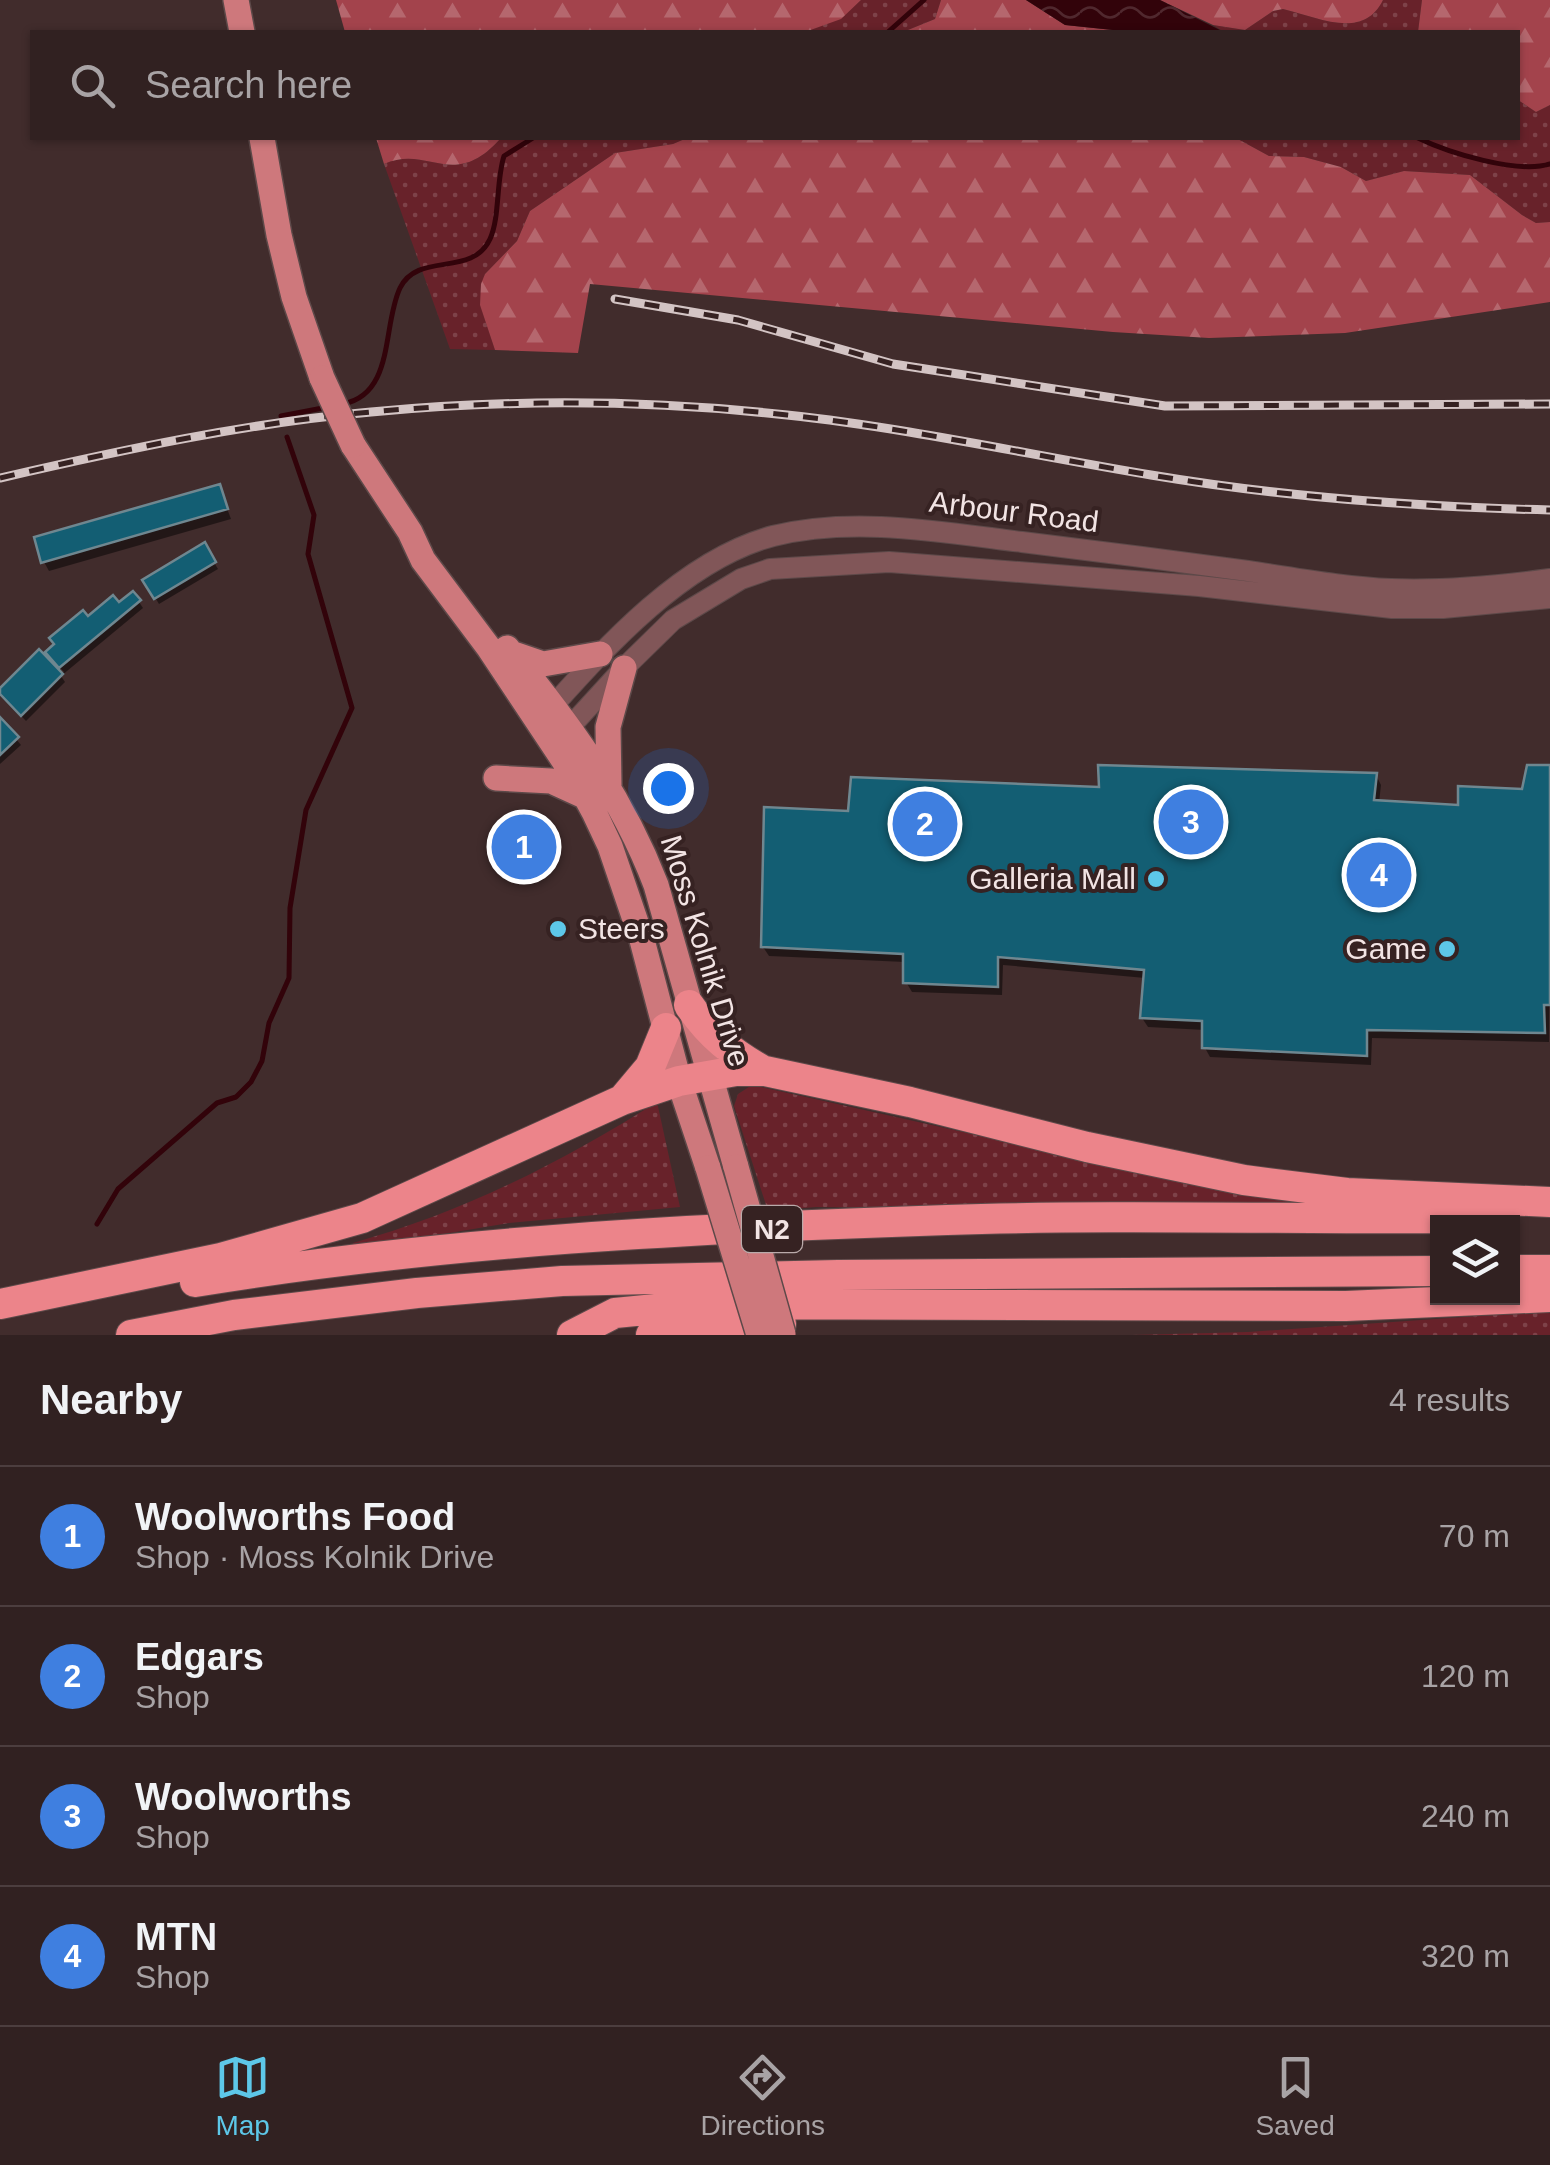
<!DOCTYPE html>
<meta charset="utf-8">
<style>
body{margin:0;font-family:Arial,sans-serif;background:#3d2e2e;color:#f1f3f6}
.controls{position:absolute;right:30px;bottom:30px;display:grid;overflow:hidden;border-radius:0px;box-shadow:0 2px 8px #0004}
.controls button{width:90px;height:90px;display:grid;place-items:center;padding:0;border:0;border-bottom:2px solid #4c3e3f;background:#312121;color:#f1f3f6;font:50px sans-serif}
.you{position:absolute;left:668px;top:788px;width:35px;height:35px;margin:-25px;border:8px solid #fff;border-radius:50%;background:#1a73e8;box-shadow:0 0 0 15px #1a73e833}
.badge{display:grid;place-items:center;width:65px;height:65px;border-radius:50%;background:#5dc7e8;color:#fff;font-size:32px;font-weight:700}
.pin{position:absolute;translate:-50% -50%;border:5px solid #fff;box-shadow:0 2px 10px #0006}
.list{margin:0;padding:0;list-style:none}
h2{display:flex;justify-content:space-between;align-items:center;height:130px;margin:0;padding:0 40px;font-size:42px}
h2 small{font-size:32px;font-weight:400;color:#a8a3a5}
.list li{display:grid;grid-template-columns:65px 1fr auto;gap:30px;align-items:center;box-sizing:border-box;height:140px;padding:0 40px;border-top:2px solid #4c3e3f}
.list b{display:block;font-size:38px;white-space:nowrap}
.list p{margin:0;font-size:32px;white-space:nowrap;color:#a8a3a5}
.list em{font-size:32px;font-style:normal;color:#a8a3a5}
.icon{flex:none;width:55px;height:55px;fill:none;stroke:currentColor;stroke-width:2;stroke-linecap:round;stroke-linejoin:round}
.map{position:relative;flex:none;width:1550px;height:1335px;overflow:hidden}
.search{position:absolute;background:#312121;box-shadow:0 2px 8px #0004;left:30px;right:30px;top:30px;height:110px;display:flex;align-items:center;gap:25px;box-sizing:border-box;padding:0 35px;border-radius:0px;color:#a8a3a5;font-size:38px}
.sheet{height:690px;background:#312121}
nav{display:flex;justify-content:space-around;align-items:center;box-sizing:border-box;height:140px;border-top:2px solid #4c3e3f;background:#312121;font-size:28px;color:#a8a3a5}
nav a{display:grid;justify-items:center;gap:5px}
nav .on{color:#5dc7e8}
.map>svg:first-child{display:block}
</style>
<div class="map">
<svg width="1550" height="1335" viewBox="0 0 1550 1335">
<defs>
<pattern id="grass-dots" width="8" height="8" patternUnits="userSpaceOnUse" patternTransform="scale(2.5)"><rect width="8" height="8" fill="#68222a"/><path d="M2 2h.1M6 6h.1" fill="none" stroke="#7e4249" stroke-width="1.8" stroke-linecap="round"/></pattern>
<pattern id="forest-firs" width="22" height="20" patternUnits="userSpaceOnUse" patternTransform="scale(2.5)"><rect width="22" height="20" fill="#a3434c"/><path d="M5 1l3.5 6h-7zM16 11l3.5 6h-7z" fill="#b5676e"/></pattern>
<pattern id="water-waves" width="16" height="10" patternUnits="userSpaceOnUse" patternTransform="scale(2.5)"><rect width="16" height="10" fill="#32030a"/><path d="M0 5q4-4 8 0t8 0" fill="none" stroke="#50282e"/></pattern>
</defs>
<rect width="100%" height="100%" fill="#412c2c"/>
<!-- grass -->
<path fill="url(#grass-dots)" d="M 861,0 L 941,0 L 935,19 L 903,32 L 805,32 L 841,18 Z
M 1383,0 L 1422,0 L 1418,32 L 1224,32 L 1213,25 L 1245,30 L 1273,11 L 1283,9 C 1318,17 1363,41 1383,0 Z
M 1518,100 L 1536,112 L 1550,105 L 1550,222 L 1536,223 L 1522,215 L 1470,175 L 1404,171 L 1366,181 L 1341,167 L 1304,157 L 1269,156 L 1236,138 L 1518,138 Z
M 501,138 L 687,138 L 673,144 L 615,153 L 530,211 L 517,241 L 485,274 L 480,304 L 495,350 L 450,349 L 384,164 C 429,144 453,192 501,138 Z
M 752,1085 L 1106,1164 L 1331,1210 L 816,1207 L 768,1211 L 734,1106 L 738,1094 Z
M 657,1102 L 680,1207 L 509,1223 L 354,1249 L 353,1243 C 464,1212 560,1163 657,1102 Z
M 1550,1311 L 1550,1335 L 1132,1335 L 1248,1332 Z"/>
<!-- forest -->
<path fill="url(#forest-firs)" d="M 336,0 L 861,0 L 841,19 L 805,32 L 345,32 Z
M 941,0 L 1026,0 L 1065,25 L 1132,32 L 903,32 L 935,19 Z
M 1160,0 L 1383,0 C 1363,41 1318,17 1283,9 L 1273,11 L 1245,30 L 1213,25 Z
M 1422,0 L 1550,0 L 1550,105 L 1536,112 L 1518,100 L 1518,32 L 1418,32 Z
M 376,138 L 501,138 C 453,192 429,144 384,164 Z
M 687,138 L 1236,138 L 1269,156 L 1304,157 L 1341,167 L 1366,181 L 1404,171 L 1470,175 L 1522,215 L 1536,223 L 1550,222 L 1550,302 L 1345,333 L 1209,338 L 1113,332 L 590,284 L 578,353 L 495,350 L 480,305 L 481,284 L 485,274 L 517,241 L 530,211 L 615,153 L 673,144 Z"/>
<!-- water -->
<path fill="url(#water-waves)" d="M 1026,0 L 1160,0 L 1224,32 L 1132,32 L 1065,25 Z"/>
<!-- shadow -->
<path fill="#0007" d="M 219,487 L 231,519 L 49,571 L 44,562 Z
M 204,546 L 218,569 L 159,604 L 145,581 Z
M 139,602 L 143,608 L 61,676 L 65,682 L 26,721 L 4,698 L 0,691 L 64,672 L 52,659 L 87,620 L 119,606 Z
M 0,720 L 21,745 L 0,764 Z
M 1550,768 L 1549,1042 L 1372,1038 L 1371,1065 L 1210,1057 L 1205,1048 L 1205,1030 L 1148,1027 L 1142,1018 L 1145,978 L 1003,965 L 1002,995 L 912,992 L 906,982 L 905,962 L 769,956 L 763,947 L 851,814 L 1102,789 L 1376,775 L 1381,785 L 1379,803 L 1460,807 L 1524,791 Z"/>
<g fill="none" stroke-linecap="round" stroke-linejoin="round">
<!-- stream -->
<path stroke="#32030a" stroke-width="5" d="M 888,32 L 924,0
M 1418,138 C 1449,153 1517,174 1550,164
M 343,404 C 395,394 382,326 400,288 C 418,251 472,278 490,239 C 500,217 496,181 504,156 L 533,138
M 281,416 L 328,407
M 97,1224 L 118,1189 L 217,1103 L 236,1097 L 251,1082 L 262,1061 L 269,1023 L 289,978 L 290,908 L 306,810 L 352,708 L 308,554 L 314,515 L 287,437"/>
</g>
<!-- building -->
<path fill="#135e73" stroke="#6f8790" stroke-width="2.5" d="M 220,484 L 228,509 L 41,563 L 34,537 Z
M 205,542 L 216,562 L 154,599 L 142,580 Z
M 133,591 L 141,600 L 59,668 L 45,652 L 54,644 L 49,638 L 83,610 L 88,616 L 113,595 L 119,602 Z
M 39,649 L 63,674 L 21,716 L 0,694 L 0,688 Z
M 0,717 L 19,737 L 0,755 Z
M 1098,765 L 1377,773 L 1374,800 L 1458,805 L 1458,786 L 1522,789 L 1527,765 L 1550,765 L 1550,1005 L 1544,1005 L 1545,1033 L 1367,1030 L 1367,1056 L 1202,1048 L 1202,1021 L 1140,1018 L 1144,970 L 998,957 L 998,987 L 903,983 L 903,954 L 761,947 L 764,807 L 848,811 L 851,777 L 1099,787 Z"/>
<g fill="none" stroke-linecap="round" stroke-linejoin="round">
<!-- minor casing -->
<g stroke="#5d4949" stroke-width="22">
<path id="minor" d="M 543,717 C 603,650 682,560 773,536 C 853,516 941,532 1022,542 C 1097,551 1173,561 1248,571 C 1296,578 1343,587 1391,589 C 1443,591 1498,586 1550,579
M 559,739 L 624,668 L 673,620 L 741,579 L 770,569 L 889,562 L 1199,586 L 1392,608 L 1443,608 L 1550,598"/>
</g>
<!-- major casing -->
<g stroke="#5d4949" stroke-width="28">
<path id="major" d="M 236,0 L 242,32
M 262,138 L 279,235 L 294,297 L 322,378
M 353,445 L 410,532 L 423,560 L 489,648 L 576,779 L 594,812 L 610,846 L 642,940 L 679,1081 L 708,1168
M 507,648 C 568,723 621,794 656,885 L 736,1167
M 511,653 L 543,664 L 600,654
M 496,778 L 551,781 L 586,797
M 609,785 L 608,727 L 624,668"/>
</g>
<!-- highway casing -->
<g stroke="#5d4949" stroke-width="32">
<path id="highway" d="M 689,1005 C 710,1036 732,1053 764,1071
M 624,1098 L 650,1067 L 666,1028
M 1512,1270 L 1550,1270
M 195,1282 C 444,1241 696,1228 947,1220 C 1128,1214 1310,1220 1491,1218
M 0,1304 L 221,1258 L 362,1218 L 622,1100 L 679,1081 L 736,1071 L 765,1071 L 910,1102 L 1087,1147 L 1244,1180 L 1347,1193 L 1550,1202
M 131,1335 L 234,1315 L 417,1293 L 562,1281 L 838,1275 L 1438,1271
M 572,1335 L 615,1313 L 706,1304 L 1346,1306 L 1550,1297
M 651,1335 L 663,1331 L 781,1324"/>
</g>
<!-- minor -->
<use href="#minor" stroke="#815658" stroke-width="20"/>
<!-- major -->
<use href="#major" stroke="#ce787c" stroke-width="25"/>
<!-- highway -->
<use href="#highway" stroke="#ec848a" stroke-width="30"/>
<!-- rail casing -->
<g stroke="#d3c4c4" stroke-width="9">
<path id="rail" d="M 615,299 L 738,320 L 893,364 L 1165,406 L 1550,404
M 0,478 C 122,450 246,423 371,412 C 509,399 650,400 787,415 C 909,428 1030,455 1151,475 C 1283,497 1417,507 1550,510"/>
</g>
<!-- rail -->
<use href="#rail" stroke="#362222" stroke-width="5" stroke-dasharray="15" stroke-linecap="butt"/>
<!-- major-bridge casing -->
<g stroke="#5d4949" stroke-width="28" stroke-linecap="butt">
<path id="major-bridge" d="M 322,378 L 353,445
M 736,1167 L 783,1334
M 708,1168 L 759,1335"/>
</g>
<!-- major-bridge -->
<use href="#major-bridge" stroke="#ce787c" stroke-width="25"/>
</g>
<!-- markers -->
<g fill="#5dc7e8" stroke="#362222" stroke-width="4">
<circle cx="1156" cy="879" r="10"/>
<circle cx="558" cy="929" r="10"/>
<circle cx="1447" cy="949" r="10"/>
</g>
<g text-anchor="middle" stroke-width="8" stroke-linejoin="round" paint-order="stroke">
<!-- shield labels -->
<rect fill="#362222" stroke="#baaaaa" stroke-width="2.5" x="742" y="1206" width="60" height="46" rx="8"/>
<g font-size="28" font-weight="bold" fill="#f2e4e4">
<text x="772" y="1239">N2</text>
</g>
<!-- street labels -->
<g font-size="30" fill="#f2e4e4" stroke="#362222">
<text transform="translate(1014 512) rotate(7)" y="10">Arbour Road</text>
<text transform="translate(705 951) rotate(73)" y="10">Moss Kolnik Drive</text>
</g>
<!-- poi labels -->
<g font-size="30" fill="#f2e4e4" stroke="#362222" text-anchor="end">
<text x="1136" y="889">Galleria Mall</text>
<text x="578" y="939" text-anchor="start">Steers</text>
<text x="1427" y="959">Game</text>
</g>
</g>
</svg>
<div class="controls">
<button><svg class="icon" aria-label="layers" viewBox="0 0 24 24"><path d="M12 4l9 5-9 5-9-5zM3 14l9 5 9-5"/></svg></button>
</div>
<div class="you"></div>
<div class="pin badge" style="left:524px;top:847px;background:#3f7fe0">1</div>
<div class="pin badge" style="left:925px;top:824px;background:#3f7fe0">2</div>
<div class="pin badge" style="left:1191px;top:822px;background:#3f7fe0">3</div>
<div class="pin badge" style="left:1379px;top:875px;background:#3f7fe0">4</div>
<div class="search"><svg class="icon" aria-label="search" viewBox="0 0 24 24"><circle cx="10" cy="10" r="6"/><path d="M15 15l6 6"/></svg>Search here</div>
</div>
<section class="sheet">
<h2>Nearby<small>4 results</small></h2>
<ul class="list">
<li><span class="badge" style="background:#3f7fe0">1</span><div><b>Woolworths Food</b><p>Shop · Moss Kolnik Drive</p></div><em>70 m</em></li>
<li><span class="badge" style="background:#3f7fe0">2</span><div><b>Edgars</b><p>Shop</p></div><em>120 m</em></li>
<li><span class="badge" style="background:#3f7fe0">3</span><div><b>Woolworths</b><p>Shop</p></div><em>240 m</em></li>
<li><span class="badge" style="background:#3f7fe0">4</span><div><b>MTN</b><p>Shop</p></div><em>320 m</em></li>
</ul>
</section>
<nav>
<a class="on"><svg class="icon" aria-label="map" viewBox="0 0 24 24"><path d="M3 6l6-2 6 2 6-2v14l-6 2-6-2-6 2zM9 4v14M15 6v14"/></svg>Map</a>
<a><svg class="icon" aria-label="directions" viewBox="0 0 24 24"><path d="M12 3l9 9-9 9-9-9zM9 14v-3h6M13 9l2 2-2 2"/></svg>Directions</a>
<a><svg class="icon" aria-label="saved" viewBox="0 0 24 24"><path d="M7 4h10v16l-5-4-5 4z"/></svg>Saved</a>
</nav>
